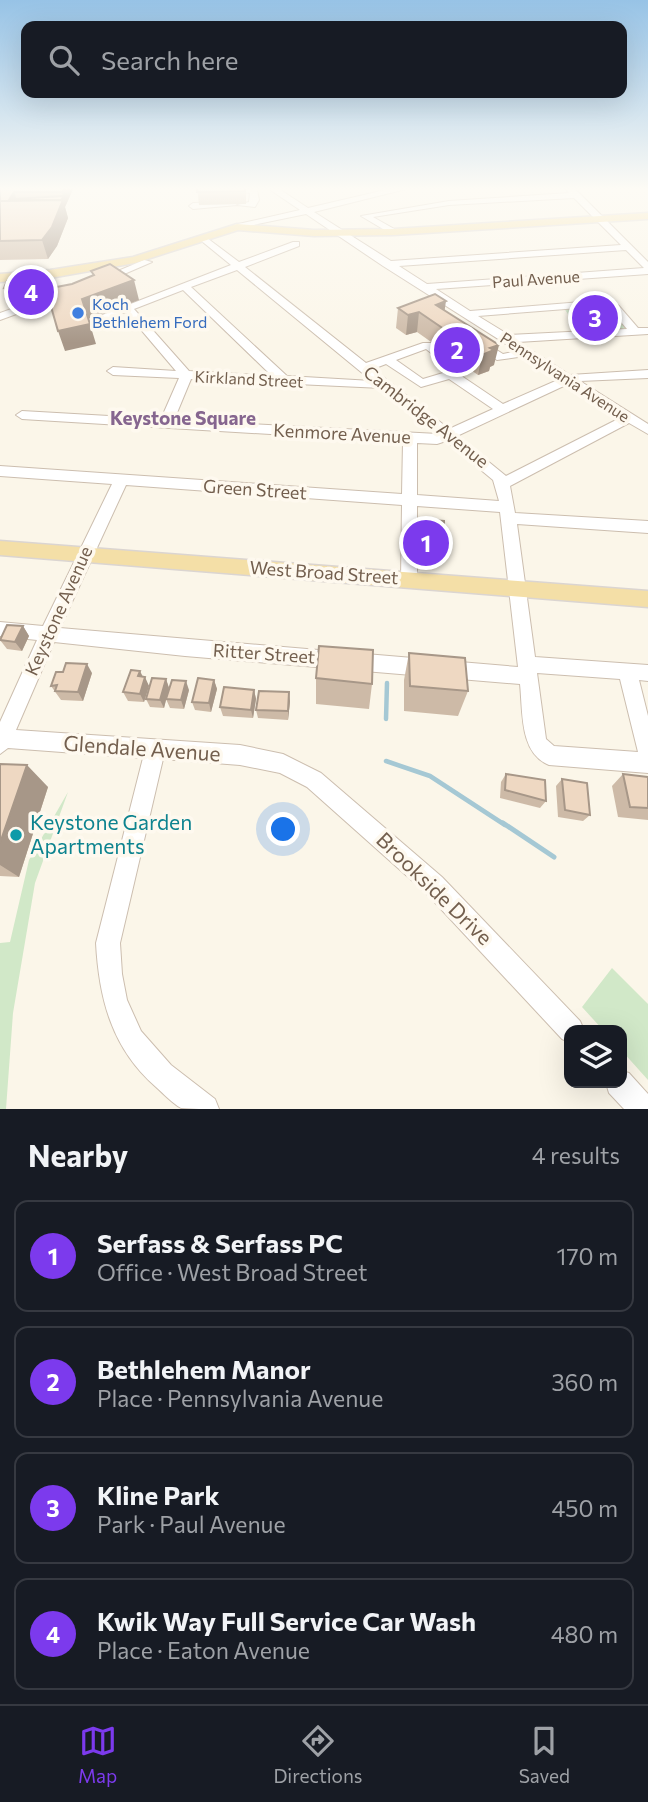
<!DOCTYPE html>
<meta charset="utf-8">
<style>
body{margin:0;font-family:Commissioner,sans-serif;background:#20242c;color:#f1f3f6}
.controls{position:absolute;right:21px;bottom:21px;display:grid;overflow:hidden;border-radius:14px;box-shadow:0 7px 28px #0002}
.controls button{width:63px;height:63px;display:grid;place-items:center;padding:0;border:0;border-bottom:2px solid #363941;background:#171b24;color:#f1f3f6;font:35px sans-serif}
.you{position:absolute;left:284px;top:830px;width:24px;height:24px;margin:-18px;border:5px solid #fff;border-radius:50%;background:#1a73e8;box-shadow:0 0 0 10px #1a73e833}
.badge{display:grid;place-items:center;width:46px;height:46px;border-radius:50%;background:#7c3aed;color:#fff;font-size:23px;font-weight:700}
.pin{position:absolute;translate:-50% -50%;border:4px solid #fff;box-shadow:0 2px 7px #0006}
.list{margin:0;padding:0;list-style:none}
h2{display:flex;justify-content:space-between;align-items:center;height:91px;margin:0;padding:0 28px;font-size:30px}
h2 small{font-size:23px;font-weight:400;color:#9ea1a6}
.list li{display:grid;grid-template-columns:46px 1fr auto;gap:21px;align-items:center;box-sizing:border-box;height:112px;margin:0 14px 14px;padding:0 14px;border:2px solid #363941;border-radius:14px}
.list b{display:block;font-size:26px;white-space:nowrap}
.list p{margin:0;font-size:23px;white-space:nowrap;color:#9ea1a6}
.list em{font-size:23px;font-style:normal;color:#9ea1a6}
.icon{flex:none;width:38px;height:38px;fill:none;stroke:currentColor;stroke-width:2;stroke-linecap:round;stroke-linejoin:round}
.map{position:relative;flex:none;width:648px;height:1109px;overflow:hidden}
.search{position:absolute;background:#171b24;box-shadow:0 7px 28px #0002;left:21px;right:21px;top:21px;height:77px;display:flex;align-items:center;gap:18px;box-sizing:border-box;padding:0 24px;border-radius:14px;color:#9ea1a6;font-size:26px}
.sheet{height:595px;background:#171b24}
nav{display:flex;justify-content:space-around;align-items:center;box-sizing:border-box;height:98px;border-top:2px solid #363941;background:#171b24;font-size:19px;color:#9ea1a6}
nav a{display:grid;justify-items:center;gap:4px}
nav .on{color:#7c3aed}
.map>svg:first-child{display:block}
</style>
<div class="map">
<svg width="648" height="1109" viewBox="0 0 648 1109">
<rect width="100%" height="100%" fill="#fbf6e9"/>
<!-- green -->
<path fill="#d1e8c8" d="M 608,306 L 628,329 L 580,331 L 563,307 Z
M 68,792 L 35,883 L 13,1013 L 6,1109 L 0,1109 L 0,943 L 10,942 L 29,860 Z
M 612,968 L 648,1004 L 648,1080 L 622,1051 L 622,1030 L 603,1030 L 582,1007 Z"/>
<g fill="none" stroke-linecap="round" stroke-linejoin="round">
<!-- stream-far1 -->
<path stroke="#a5c8d4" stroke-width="4.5" d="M 386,719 L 387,683
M 386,761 L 430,776 L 505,825"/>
<!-- stream -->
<path stroke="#a5c8d4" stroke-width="5" d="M 503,823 L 554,857"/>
<!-- minor casing -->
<g stroke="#ccbeaf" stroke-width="2">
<path id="minor" d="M 239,187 L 257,190 L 259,200 L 255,207 L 237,205 L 193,209 L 189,206 L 193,203 L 233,202 L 237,205 L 249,202 L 250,193 L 239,191 Z
M 266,187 L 276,187 L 308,208 L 398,187 L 414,187 L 314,212 L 391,261 L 621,245 L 574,198 L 449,205 L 373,217 L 396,230 L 396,234 L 393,235 L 361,216 L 449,201 L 569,193 L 564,187 L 573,187 L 648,262 L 648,274 L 436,289 L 470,311 L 606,300 L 619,306 L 638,328 L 648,328 L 648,334 L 518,342 L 570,375 L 648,370 L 648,378 L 580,381 L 648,424 L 648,434 L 629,423 L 510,486 L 515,513 L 648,521 L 648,533 L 517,524 L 535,657 L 648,665 L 648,681 L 639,680 L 648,716 L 648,773 L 549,765 C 519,753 523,711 520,684 L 185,656 L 54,642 L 16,730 L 240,745 L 283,754 L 321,773 L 442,877 L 580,1021 L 584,1030 L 569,1030 L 569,1042 L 562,1039 L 426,893 L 307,787 L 280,773 L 240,765 L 163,759 L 120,943 L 122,974 L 127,1000 L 141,1031 L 171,1065 L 215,1099 L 219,1109 C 208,1109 190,1109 181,1108 C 172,1103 164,1094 156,1087 C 112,1049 99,999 96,943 L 143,758 L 8,748 L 0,754 L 0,722 L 37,640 L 0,636 L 0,622 L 43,626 L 112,484 L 0,476 L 0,466 L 402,494 L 403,442 L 22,419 L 16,415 L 22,411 L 161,419 L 179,378 L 113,375 L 107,371 L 113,367 L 176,371 L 126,312 L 102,320 L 97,317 L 231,265 L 204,243 L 202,241 L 207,238 L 239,262 L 293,242 L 299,242 L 299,246 L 245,267 L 366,363 L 423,343 L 431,343 L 466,368 L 466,374 L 460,375 L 503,404 L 560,379 L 525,356 L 497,360 L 476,346 L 476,342 L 484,342 L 503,354 L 517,351 L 383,266 L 306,214 L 234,229 L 234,225 L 300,210 ZM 626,250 L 644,268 L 427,284 L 399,266 ZM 237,270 L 372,381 L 287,376 L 191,287 ZM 183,290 L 272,376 L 189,371 L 134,309 ZM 604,306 L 611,310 L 627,329 L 509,335 L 478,316 ZM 426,349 L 453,370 L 423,379 L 396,360 ZM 386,364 L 421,387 L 449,379 L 493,409 L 449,429 L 373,369 ZM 191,379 L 382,388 L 438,434 L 174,420 ZM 568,384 L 620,418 L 506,476 L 457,436 ZM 446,441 L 493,480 L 499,501 L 417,495 L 417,443 L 437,444 ZM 126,485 L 402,505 L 401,580 L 403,585 L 415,585 L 417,580 L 417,506 L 500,512 L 518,667 L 60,628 ZM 537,673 L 620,679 L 638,752 L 554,746 L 546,739 Z
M 144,260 L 152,262 L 108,281 L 99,279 Z
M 67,289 L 72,292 L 71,294 L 0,320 L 0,313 Z
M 622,1071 L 629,1073 L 648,1094 L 648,1109 L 624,1109 L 609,1093 L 606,1083 L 622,1083 Z"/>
</g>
<!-- major casing -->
<g stroke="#dbd5d1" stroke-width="3">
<path id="major" d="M 648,213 L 648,219 L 393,235 L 314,236 L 238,230 L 135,263 L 50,278 L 0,282 L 0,274 L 50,270 L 133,257 L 237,224 L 314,230 L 393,229 Z
M 0,541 L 648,591 L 648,607 L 0,555 Z"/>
</g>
<!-- minor -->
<use href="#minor" fill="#fff" fill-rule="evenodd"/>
<!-- major -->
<use href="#major" fill="#f4dfa7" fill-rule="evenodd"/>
</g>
<!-- wall -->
<path fill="#cdbaa7" d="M 0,187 L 74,187 L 65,207 L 68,218 L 57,246 L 48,259 L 0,260 Z
M 197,187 L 246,187 L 246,204 L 199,205 Z
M 398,308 L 445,310 L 494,365 L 490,367 L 489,371 L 478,375 L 417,332 L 406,335 L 396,328 Z
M 416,519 L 444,545 L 442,555 L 414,553 L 414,530 Z
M 23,626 L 29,636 L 22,651 L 7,649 L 0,640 Z
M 409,653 L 468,691 L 458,716 L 404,711 L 404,680 Z
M 92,673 L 83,701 L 61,700 L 51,686 Z
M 143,677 L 149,686 L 144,702 L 128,701 L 123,692 Z
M 316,678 L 372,684 L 369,709 L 316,704 Z
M 166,679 L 169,688 L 164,708 L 150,707 L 146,699 Z
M 214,680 L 217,689 L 211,712 L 195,710 L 192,702 Z
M 189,690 L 184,709 L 170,708 L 166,699 Z
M 254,690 L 256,699 L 253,718 L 223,716 L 220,707 Z
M 290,701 L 288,720 L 258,718 L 256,710 Z
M 0,764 L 48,787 L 19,877 L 0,876 Z
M 506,774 L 546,801 L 540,808 L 500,798 L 501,782 Z
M 623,774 L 648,777 L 648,820 L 618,817 L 612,786 Z
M 562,779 L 590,815 L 583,821 L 558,817 L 556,786 Z"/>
<!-- shaded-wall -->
<path fill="#a79788" d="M 64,187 L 74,187 L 65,207 L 68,218 L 57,246 L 48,259 L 42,240 L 56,204 L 63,196 L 62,192 Z
M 14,192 L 19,205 L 9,200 Z
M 50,278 L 53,287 L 52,293 L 8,298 L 4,288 Z
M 134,280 L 139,300 L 88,319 L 82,299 Z
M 446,301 L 443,321 L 436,305 Z
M 419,312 L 417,332 L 406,335 L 408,315 Z
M 90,324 L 96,344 L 65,351 L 58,331 Z
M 499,345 L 494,365 L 490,367 L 489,371 L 478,375 L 482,355 L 490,348 Z
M 23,626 L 29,636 L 22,651 L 15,642 Z
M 87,664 L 92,673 L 83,701 L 78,692 Z
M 140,671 L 144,679 L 145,677 L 149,686 L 144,702 L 140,694 L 138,676 Z
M 166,679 L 169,688 L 164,708 L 160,700 Z
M 214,680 L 217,689 L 211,712 L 209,703 Z
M 186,681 L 189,690 L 184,709 L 181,700 Z
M 254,690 L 256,699 L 253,718 L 251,710 Z
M 289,692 L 290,701 L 288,720 L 288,711 Z
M 27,765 L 48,787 L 19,877 L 0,865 L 0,843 Z"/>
<!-- building -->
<path fill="#eed8c2" stroke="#a79788" stroke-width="2" d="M 64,187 L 62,192 L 14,192 L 9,200 L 58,200 L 0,201 L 0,188 Z
M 197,187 L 245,187 L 245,191 L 197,192 Z
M 64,196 L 61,200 L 13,200 L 14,199 Z
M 63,200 L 52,227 L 42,240 L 0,241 L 0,201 Z
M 110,264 L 134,280 L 82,299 L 90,324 L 58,331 L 46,289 L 72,284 L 94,275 L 91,271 Z
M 50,278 L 48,283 L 4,288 L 7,281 Z
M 435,294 L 446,301 L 436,305 L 499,345 L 490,348 L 494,350 L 482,355 L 419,312 L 408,315 L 398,308 Z
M 416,519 L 444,521 L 444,545 L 415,543 Z
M 7,625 L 23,626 L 15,642 L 0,640 Z
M 319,646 L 373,650 L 372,684 L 316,678 Z
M 409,653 L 465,658 L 468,691 L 410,686 Z
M 66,663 L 87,664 L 78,692 L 55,691 L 57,685 L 51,686 L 56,672 L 63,672 Z
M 131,670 L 140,671 L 138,676 L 145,677 L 140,694 L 123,692 Z
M 152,678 L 166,679 L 160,700 L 146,699 Z
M 198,678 L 214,680 L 209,703 L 192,702 Z
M 172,680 L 186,681 L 181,700 L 166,699 Z
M 224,687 L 254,690 L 251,710 L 220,707 Z
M 259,691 L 289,692 L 288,711 L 256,710 Z
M 0,764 L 27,765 L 0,843 Z
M 506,774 L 545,780 L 546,801 L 505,790 Z
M 623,774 L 648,777 L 648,808 L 630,807 Z
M 562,779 L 587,783 L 590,815 L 565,810 Z"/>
<!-- sky -->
<linearGradient id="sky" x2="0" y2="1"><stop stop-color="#97c3e6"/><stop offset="0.55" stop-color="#fdfbf5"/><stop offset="1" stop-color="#fdfbf5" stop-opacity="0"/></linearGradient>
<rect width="648" height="343" fill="url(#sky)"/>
<!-- markers -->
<circle fill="#3f7fe0" stroke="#fef9ef" stroke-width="2.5" cx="78" cy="313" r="7"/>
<circle fill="#0f9aa8" stroke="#fef9ef" stroke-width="2.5" cx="16" cy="835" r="7"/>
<g text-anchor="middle" stroke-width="7" stroke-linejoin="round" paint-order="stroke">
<!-- far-street labels -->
<g font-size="16" fill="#735f4e" stroke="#fef9ef">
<text transform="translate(536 279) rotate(-4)" y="6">Paul Avenue</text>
<text transform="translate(565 377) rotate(33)" y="6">Pennsylvania Avenue</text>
<text transform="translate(249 379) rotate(3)" y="6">Kirkland Street</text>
</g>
<!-- far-shop labels -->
<g font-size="16" fill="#366cbe" stroke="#fef9ef" text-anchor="start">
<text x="92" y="310">Koch<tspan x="92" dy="18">Bethlehem Ford</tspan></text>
</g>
<!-- street labels -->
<g font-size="18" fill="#735f4e" stroke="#fef9ef">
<text transform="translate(426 417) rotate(38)" y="6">Cambridge Avenue</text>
<text transform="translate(342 434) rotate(3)" y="6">Kenmore Avenue</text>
<text transform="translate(255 490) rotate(4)" y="6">Green Street</text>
<text transform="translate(324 573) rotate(4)" y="6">West Broad Street</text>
<text transform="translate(59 611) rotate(-66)" y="6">Keystone Avenue</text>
<text transform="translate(264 654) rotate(4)" y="6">Ritter Street</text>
</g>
<!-- neighbourhood labels -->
<g font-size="19" font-weight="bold" fill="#86668f" stroke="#fef9ef">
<text x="183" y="425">Keystone Square</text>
</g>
<!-- near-street labels -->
<g font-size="21" fill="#735f4e" stroke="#fef9ef">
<text transform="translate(142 749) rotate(4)" y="7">Glendale Avenue</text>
<text transform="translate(434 889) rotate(44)" y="7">Brookside Drive</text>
</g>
<!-- near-culture labels -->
<g font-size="21" fill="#0d838f" stroke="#fef9ef" text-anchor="start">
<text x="30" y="830">Keystone Garden<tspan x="30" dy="24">Apartments</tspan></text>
</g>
</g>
</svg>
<div class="controls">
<button><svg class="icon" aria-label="layers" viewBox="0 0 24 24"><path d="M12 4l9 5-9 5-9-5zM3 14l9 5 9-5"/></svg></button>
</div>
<div class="you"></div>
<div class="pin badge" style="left:426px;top:543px">1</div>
<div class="pin badge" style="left:457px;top:350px">2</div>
<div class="pin badge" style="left:595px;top:318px">3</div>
<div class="pin badge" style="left:31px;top:292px">4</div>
<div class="search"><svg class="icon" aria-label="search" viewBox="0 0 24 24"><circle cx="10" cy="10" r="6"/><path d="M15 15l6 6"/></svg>Search here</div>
</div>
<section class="sheet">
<h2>Nearby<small>4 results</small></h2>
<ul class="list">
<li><span class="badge">1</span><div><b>Serfass &amp; Serfass PC</b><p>Office · West Broad Street</p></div><em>170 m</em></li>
<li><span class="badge">2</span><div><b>Bethlehem Manor</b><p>Place · Pennsylvania Avenue</p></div><em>360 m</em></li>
<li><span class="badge">3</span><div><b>Kline Park</b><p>Park · Paul Avenue</p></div><em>450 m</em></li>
<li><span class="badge">4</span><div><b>Kwik Way Full Service Car Wash</b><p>Place · Eaton Avenue</p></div><em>480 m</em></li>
</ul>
</section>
<nav>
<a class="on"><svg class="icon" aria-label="map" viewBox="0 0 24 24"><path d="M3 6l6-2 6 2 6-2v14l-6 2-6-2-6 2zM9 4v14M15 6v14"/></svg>Map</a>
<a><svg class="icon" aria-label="directions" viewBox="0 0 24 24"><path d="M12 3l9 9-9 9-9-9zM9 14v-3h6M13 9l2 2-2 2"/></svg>Directions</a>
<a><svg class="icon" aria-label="saved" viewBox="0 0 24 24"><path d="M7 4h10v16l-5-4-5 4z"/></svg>Saved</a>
</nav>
